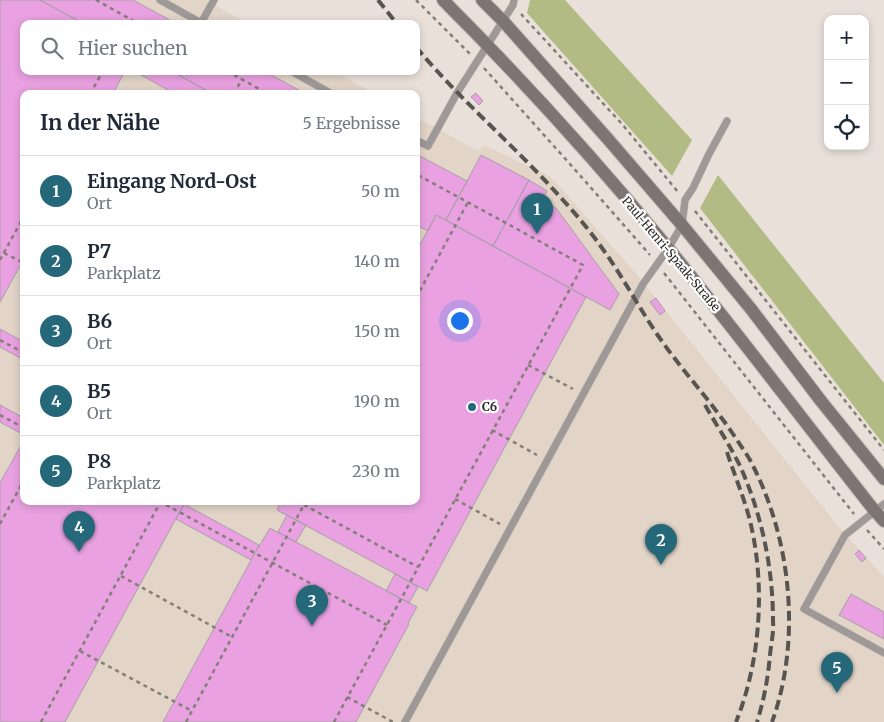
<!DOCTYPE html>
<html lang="de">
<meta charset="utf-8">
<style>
body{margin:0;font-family:Merriweather,serif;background:#f2f2f3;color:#1f2937}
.controls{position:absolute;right:15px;top:15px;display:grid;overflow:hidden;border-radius:10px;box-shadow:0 2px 8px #0003}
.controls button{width:45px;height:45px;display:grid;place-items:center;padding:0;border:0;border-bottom:1px solid #e0e1e3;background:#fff;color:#1f2937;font:25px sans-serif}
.you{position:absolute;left:459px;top:320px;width:18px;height:18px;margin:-12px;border:4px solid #fff;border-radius:50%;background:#1a73e8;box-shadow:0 0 0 8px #1a73e833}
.badge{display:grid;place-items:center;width:32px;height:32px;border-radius:50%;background:#25687a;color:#fff;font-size:16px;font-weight:700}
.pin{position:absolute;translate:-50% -41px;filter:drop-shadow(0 1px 2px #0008)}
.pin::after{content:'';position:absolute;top:26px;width:18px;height:15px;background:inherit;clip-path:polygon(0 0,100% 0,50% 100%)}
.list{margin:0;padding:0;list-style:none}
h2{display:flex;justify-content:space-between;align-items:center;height:65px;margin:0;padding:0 20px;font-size:21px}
h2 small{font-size:16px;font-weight:400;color:#747a83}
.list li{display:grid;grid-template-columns:32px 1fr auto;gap:15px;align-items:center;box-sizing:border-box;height:70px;padding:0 20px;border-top:1px solid #e0e1e3}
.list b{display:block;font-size:19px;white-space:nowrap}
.list p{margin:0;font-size:16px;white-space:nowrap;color:#747a83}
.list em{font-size:16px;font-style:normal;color:#747a83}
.icon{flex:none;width:28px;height:28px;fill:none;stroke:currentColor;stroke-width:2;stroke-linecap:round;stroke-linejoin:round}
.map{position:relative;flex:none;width:884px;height:722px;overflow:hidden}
.search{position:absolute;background:#fff;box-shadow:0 2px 8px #0003;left:20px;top:20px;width:400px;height:55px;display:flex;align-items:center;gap:12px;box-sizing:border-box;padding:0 18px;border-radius:10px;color:#747a83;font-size:19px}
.panel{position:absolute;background:#fff;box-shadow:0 2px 8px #0003;left:20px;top:90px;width:400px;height:415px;border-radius:10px}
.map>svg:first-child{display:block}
</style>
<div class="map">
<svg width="884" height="722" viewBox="0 0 884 722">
<rect width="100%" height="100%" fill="#e9e1d9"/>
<!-- built -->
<path fill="#e2d4c7" d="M 0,0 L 206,0 L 248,24 L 24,24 L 24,71 L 334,71 L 375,94 L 24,94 L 24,501 L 416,501 L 416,117 L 478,151 L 484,145 L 551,177 L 634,271 L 838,526 L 884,577 L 884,722 L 0,722 Z"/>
<!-- green -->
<path fill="#b2bb84" d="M 530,0 L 565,0 L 692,140 L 672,176 L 527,13 Z
M 718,175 L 884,383 L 884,445 L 700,208 Z"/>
<!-- building -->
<path fill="#e9a1e1" stroke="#a79fa6" d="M 0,0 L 40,0 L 84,24 L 24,24 L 24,71 L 125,71 L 113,94 L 24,94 L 24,259 L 0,302 Z
M 40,0 L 133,0 L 177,24 L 84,24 Z
M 134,71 L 171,71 L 211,93 L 210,94 L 175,94 Z
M 171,71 L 264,71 L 306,94 L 213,94 Z
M 476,93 L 483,101 L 479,105 L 471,97 Z
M 416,154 L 467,181 L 446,220 L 436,215 L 428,231 L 416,225 Z
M 481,155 L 529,180 L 493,246 L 446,220 Z
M 529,180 L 547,191 L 542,200 L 556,208 L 619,294 L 610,310 L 493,246 Z
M 436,215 L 586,297 L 427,591 L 277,510 L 281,501 L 416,501 L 416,252 Z
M 656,298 L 665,311 L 660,315 L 650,302 Z
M 0,329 L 24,342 L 24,360 L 0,347 Z
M 0,405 L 24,418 L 24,435 L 0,422 Z
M 24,440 L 24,501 L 185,502 L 65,722 L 0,722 L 0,483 Z
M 184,504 L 259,545 L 251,560 L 176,519 Z
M 287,515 L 306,525 L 296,542 L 278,532 Z
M 270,528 L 417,607 L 408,623 L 409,624 L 356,722 L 163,722 L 255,553 Z
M 859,550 L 866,558 L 862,562 L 855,554 Z
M 395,574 L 418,587 L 409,603 L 386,591 Z
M 851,594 L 884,612 L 884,639 L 839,615 Z"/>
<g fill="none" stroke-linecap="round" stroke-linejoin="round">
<!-- lane casing -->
<g stroke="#c3bcb5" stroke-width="8">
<path id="lane" d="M 160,0 L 203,24
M 201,23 L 214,0
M 291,71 L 332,94
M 416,140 L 428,146 L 457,93 L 513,5 L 514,0
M 884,504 L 845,535 L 804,609 L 884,653
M 405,722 L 643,284 L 668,249 L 682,225 L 685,200 L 693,188 L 709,154 L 727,121"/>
</g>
<!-- secondary casing -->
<g stroke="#c3bcb5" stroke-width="14">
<path id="secondary" d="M 443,0 C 522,79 598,163 669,249 C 739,335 806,424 874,510 L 884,521
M 482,0 L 503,21 L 607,138 L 682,225 L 751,309 L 821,401 L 884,479"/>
</g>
<!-- path -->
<path stroke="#837e78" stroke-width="2.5" stroke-dasharray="4 4" stroke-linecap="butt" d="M 96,0 L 139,24
M 416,0 L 470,54
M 521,14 L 622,124 L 678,192
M 484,68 L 578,173 L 650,255
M 227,71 L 268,94
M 90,94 L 103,71
M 234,94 L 242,79
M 695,211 L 884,450
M 4,253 L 24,263
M 0,260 L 24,216
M 664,273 L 854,514
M 416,298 L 468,202
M 0,340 L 24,353
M 528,365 L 573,389
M 0,415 L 24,428
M 492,430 L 537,455
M 455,499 L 500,524
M 159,501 L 387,625
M 297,501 L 418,567
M 0,524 L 24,480
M 867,530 L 884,549
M 121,576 L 232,637
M 80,651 L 192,711
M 347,697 L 393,722
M 41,722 L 161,501
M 186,722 L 306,501
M 334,722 L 583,265 L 416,174"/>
<!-- lane -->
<use href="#lane" stroke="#9e9897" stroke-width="7"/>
<!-- secondary -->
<use href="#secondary" stroke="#7c7573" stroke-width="12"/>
<!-- rail -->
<path stroke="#585450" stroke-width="4" stroke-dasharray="10 5" stroke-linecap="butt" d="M 378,0 L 397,24
M 416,47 C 461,101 515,146 561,198 C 576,214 590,231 602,248 C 623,277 639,308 659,337 C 683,372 713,403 737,440 C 741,446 746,453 750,460 C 791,537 802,639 772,722
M 705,405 C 717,426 731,447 741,468 C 762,516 773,568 773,621 C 774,632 771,644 770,655 C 768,678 764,700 757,722
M 727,452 C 734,474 743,495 749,517 C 766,582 761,660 736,722"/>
</g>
<!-- markers -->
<circle fill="#25687a" stroke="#fff" stroke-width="2" cx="472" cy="407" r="5"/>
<g text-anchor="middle" stroke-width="4.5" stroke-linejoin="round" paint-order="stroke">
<!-- street labels -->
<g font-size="12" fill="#2c2926" stroke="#fff">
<text transform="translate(671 254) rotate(50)" y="4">Paul-Henri-Spaak-Straße</text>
</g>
<!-- poi labels -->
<g font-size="12" font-weight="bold" fill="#2c2926" stroke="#fff" text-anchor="start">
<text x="482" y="411">C6</text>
</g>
</g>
</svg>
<div class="controls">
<button>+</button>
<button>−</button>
<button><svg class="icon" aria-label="locate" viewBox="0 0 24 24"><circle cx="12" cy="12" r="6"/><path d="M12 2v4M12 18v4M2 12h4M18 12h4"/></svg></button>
</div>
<div class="you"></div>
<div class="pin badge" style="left:537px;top:234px">1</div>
<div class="pin badge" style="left:661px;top:565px">2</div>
<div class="pin badge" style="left:312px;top:626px">3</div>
<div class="pin badge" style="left:79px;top:552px">4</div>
<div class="pin badge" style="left:837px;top:693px">5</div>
<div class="search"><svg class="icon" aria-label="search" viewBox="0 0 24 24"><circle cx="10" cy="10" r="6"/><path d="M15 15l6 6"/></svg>Hier suchen</div>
<section class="panel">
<h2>In der Nähe<small>5 Ergebnisse</small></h2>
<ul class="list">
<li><span class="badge">1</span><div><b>Eingang Nord-Ost</b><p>Ort</p></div><em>50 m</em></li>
<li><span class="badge">2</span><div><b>P7</b><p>Parkplatz</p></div><em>140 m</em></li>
<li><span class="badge">3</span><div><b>B6</b><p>Ort</p></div><em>150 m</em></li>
<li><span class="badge">4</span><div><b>B5</b><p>Ort</p></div><em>190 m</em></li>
<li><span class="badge">5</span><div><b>P8</b><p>Parkplatz</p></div><em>230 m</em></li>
</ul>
</section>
</div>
